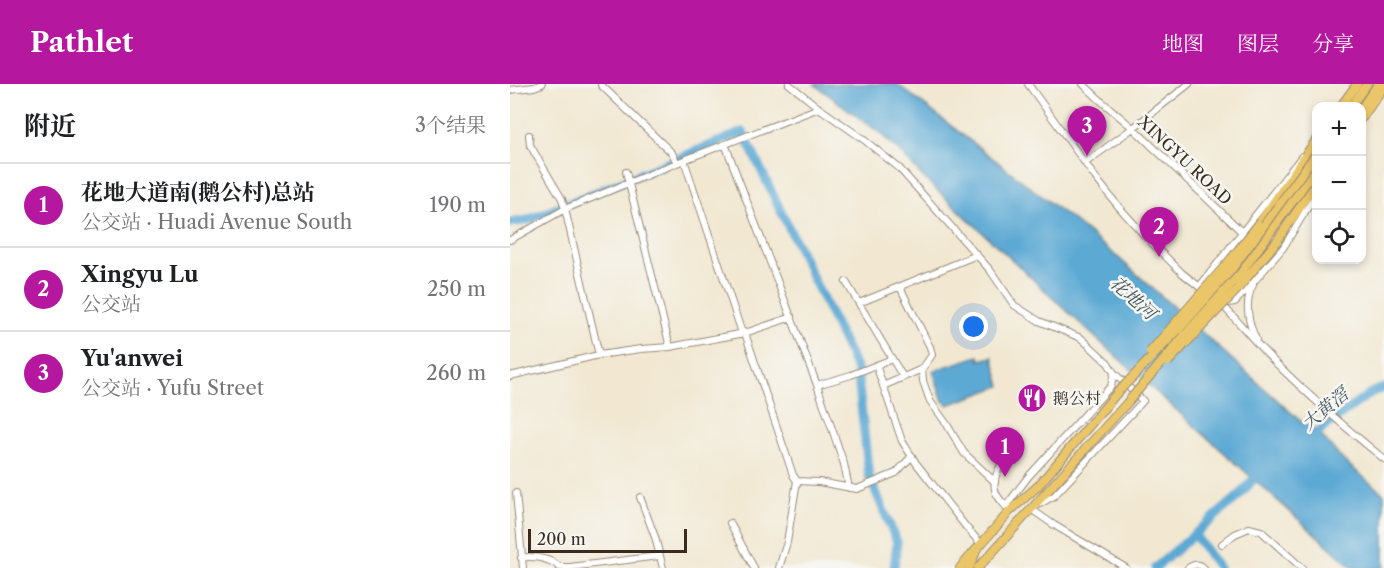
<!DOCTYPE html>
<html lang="zh">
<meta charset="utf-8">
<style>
body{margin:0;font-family:"Libre Caslon Text","Noto Serif SC",serif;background:#f2f2f2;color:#202124}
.controls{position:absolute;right:18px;top:18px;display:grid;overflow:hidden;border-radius:12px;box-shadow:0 3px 9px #0003}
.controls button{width:54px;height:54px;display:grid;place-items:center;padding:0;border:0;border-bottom:2px solid #e0e0e0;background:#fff;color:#202124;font:30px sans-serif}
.scale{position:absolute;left:18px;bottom:15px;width:159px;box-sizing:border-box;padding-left:6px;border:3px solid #3b2a1e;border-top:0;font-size:16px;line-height:21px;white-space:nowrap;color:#3b2a1e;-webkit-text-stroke:4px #f6f6f2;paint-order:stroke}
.you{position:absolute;left:464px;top:243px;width:21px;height:21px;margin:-15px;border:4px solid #fff;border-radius:50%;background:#1a73e8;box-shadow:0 0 0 9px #1a73e833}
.badge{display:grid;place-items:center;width:39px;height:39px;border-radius:50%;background:#b5179e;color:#fff;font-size:20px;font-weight:700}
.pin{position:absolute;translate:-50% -50px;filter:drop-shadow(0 2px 3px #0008)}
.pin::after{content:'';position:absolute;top:32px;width:21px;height:18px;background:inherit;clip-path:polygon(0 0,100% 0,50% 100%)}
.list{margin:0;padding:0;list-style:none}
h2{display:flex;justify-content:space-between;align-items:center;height:78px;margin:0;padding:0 24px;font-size:26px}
h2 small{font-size:20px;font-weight:400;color:#757577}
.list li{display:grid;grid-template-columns:39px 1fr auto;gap:18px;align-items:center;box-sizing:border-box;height:84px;padding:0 24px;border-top:2px solid #e0e0e0}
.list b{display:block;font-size:22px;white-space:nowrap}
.list p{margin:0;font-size:20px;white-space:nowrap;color:#757577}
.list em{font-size:20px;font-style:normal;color:#757577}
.icon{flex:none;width:33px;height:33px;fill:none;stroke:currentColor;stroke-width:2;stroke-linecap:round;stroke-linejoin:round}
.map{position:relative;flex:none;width:874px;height:484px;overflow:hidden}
header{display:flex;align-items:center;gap:36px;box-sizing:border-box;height:84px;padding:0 30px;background:#b5179e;color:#fff}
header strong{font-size:28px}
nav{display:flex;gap:33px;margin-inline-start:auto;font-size:21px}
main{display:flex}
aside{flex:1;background:#fff}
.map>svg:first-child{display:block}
</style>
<header>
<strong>Pathlet</strong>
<nav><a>地图</a><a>图层</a><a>分享</a></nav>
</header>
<main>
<aside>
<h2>附近<small>3个结果</small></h2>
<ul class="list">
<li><span class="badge">1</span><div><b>花地大道南(鹅公村)总站</b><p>公交站 · Huadi Avenue South</p></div><em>190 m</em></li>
<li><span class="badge">2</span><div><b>Xingyu Lu</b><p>公交站</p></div><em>250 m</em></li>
<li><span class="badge">3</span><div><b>Yu'anwei</b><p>公交站 · Yufu Street</p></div><em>260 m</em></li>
</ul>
</aside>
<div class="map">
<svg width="874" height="484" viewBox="0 0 874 484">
<rect width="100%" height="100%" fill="#f6f6f2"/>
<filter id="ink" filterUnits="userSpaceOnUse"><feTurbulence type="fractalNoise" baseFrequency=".0167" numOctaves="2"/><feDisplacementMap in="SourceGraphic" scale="12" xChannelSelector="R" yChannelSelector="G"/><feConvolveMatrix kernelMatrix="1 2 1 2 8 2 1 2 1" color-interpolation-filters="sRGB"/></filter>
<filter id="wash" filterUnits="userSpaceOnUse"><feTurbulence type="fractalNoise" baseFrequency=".008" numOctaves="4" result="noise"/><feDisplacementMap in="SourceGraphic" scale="24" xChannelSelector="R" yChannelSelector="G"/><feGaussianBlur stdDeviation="1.35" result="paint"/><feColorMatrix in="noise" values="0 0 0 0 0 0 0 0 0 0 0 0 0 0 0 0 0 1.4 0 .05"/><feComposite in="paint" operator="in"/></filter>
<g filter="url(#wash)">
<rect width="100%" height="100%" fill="#f2e8d2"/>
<!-- water -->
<path fill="#5ba9d4" stroke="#4b6a79" stroke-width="1.5" d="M 304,0 L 387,0 L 565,138 L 610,175 L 793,339 L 808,348 L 834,377 L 874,410 L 874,484 L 843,484 L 587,255 L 415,95 L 394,72 L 371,50 Z
M 469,272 L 470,276 L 483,273 L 491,302 L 438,321 L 433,317 L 423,287 C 439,281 453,277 469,272 Z"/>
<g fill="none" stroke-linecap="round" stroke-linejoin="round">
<!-- river -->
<path stroke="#5ba9d4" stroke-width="9" d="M 0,139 L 18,136 L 233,48 L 347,286 L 359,392 L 387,458 L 384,484
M 801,357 L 808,348 L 862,308 L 874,304
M 684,450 L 709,484
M 645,484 L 730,411 L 751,386"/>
</g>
</g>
<g filter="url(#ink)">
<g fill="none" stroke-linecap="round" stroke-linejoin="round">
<!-- minor casing -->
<g stroke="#968978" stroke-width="8">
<path id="minor" d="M 279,0 L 309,24 L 353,55 L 389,84 L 480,186 L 504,221 L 529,237 L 571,254 L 598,279 L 604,289 L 601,302 L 518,393 L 496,422
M 518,0 L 585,93 L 608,122 L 635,152 L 672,189 L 696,208
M 573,0 L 590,16 L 623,44 L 732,148
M 91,1 L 162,69 L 167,79
M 0,6 L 24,3 L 32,0
M 19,51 L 20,61 L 52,115 L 55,125 L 89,271
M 215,60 L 307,301 L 334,380 L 339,404
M 174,76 L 231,246 L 235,249 L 283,391 L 287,397 L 309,398 L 347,405 L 386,389 L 402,372
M 575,79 L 623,44 L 679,0
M 116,88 L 160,263
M 0,156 L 55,125 L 174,76 L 309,24
M 336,198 L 393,293
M 743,201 C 734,218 738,239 746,255
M 689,203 L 792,72
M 709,218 C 725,233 738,250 753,266 C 791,305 832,341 874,375
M 349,219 L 467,171
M 712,219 L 718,219 L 725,218 L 740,202 L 773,164 L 806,110
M 366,281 L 392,357 L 406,379 L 456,443 L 471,460
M 412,285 L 413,297 L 420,317 L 436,339 L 454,369 L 485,398
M 604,289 L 633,317 L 544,412 L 521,425 L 544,441 L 616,484
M 0,292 L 89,271 L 131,265 L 160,263 L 235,249 L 282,233
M 307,301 L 341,291 L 382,275
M 373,302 L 412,285 L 422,271 L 420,263 L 390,203
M 6,409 L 13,484
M 130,413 L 145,453 L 153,484
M 497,424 C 493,419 488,414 486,409 C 479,392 498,369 509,359
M 220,439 L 244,484
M 712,460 L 725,450 L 739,444 L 751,447 L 792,484
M 11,474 C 22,471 42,475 49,483 L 60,483 L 149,472
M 269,484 L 277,458 L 287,397
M 678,484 C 684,480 688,479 694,484"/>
</g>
<!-- major casing -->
<g stroke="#968978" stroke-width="10">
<path id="major" d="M 831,22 L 847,0
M 841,22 L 857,0
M 852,23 L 868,0
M 852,34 L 874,2
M 748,141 L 806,56
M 767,157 L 806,99
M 450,484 L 500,427 L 528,402 L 607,309
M 459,484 L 465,470
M 468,484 C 517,429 567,374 617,319"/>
</g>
<!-- minor -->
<use href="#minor" stroke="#fff" stroke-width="6"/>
<!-- major -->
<use href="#major" stroke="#ebc669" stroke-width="8"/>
<!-- major-bridge casing -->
<g stroke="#968978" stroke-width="10" stroke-linecap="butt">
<path id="major-bridge" d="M 640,268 L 722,174 L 748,141
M 658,278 L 726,207 L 767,157
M 607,309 L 669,245 L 722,185 L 806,70
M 617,319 L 675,251 L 730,190 L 806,85"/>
</g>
<!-- major-bridge -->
<use href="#major-bridge" stroke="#ebc669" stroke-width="8"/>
</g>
</g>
<!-- icons -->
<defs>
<g id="restaurant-disc" transform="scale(1.5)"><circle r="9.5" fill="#b5179e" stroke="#f6f6f2"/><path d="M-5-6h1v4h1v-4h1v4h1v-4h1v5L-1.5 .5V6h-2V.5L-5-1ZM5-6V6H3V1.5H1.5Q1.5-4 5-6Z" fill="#fff"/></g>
</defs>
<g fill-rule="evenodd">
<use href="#restaurant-disc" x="522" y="314"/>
</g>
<g text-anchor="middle" stroke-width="5" stroke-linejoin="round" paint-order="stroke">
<!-- street labels -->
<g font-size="16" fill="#3b2a1e" stroke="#f6f6f2">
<text transform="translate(675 76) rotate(43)" y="6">XINGYU ROAD</text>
</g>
<!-- poi labels -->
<g font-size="16" fill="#3b2a1e" stroke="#f6f6f2" text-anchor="start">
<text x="543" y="320">鹅公村</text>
</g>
<!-- water labels -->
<g font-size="18" font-style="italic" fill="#46565e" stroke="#f6f6f2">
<text transform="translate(623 214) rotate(42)" y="6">花地河</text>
<text transform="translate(815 325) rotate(-40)" y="6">大黄滘</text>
</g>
</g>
</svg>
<div class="controls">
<button>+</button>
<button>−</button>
<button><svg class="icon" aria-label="locate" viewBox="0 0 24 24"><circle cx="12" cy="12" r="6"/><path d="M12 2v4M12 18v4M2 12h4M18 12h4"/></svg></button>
</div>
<div class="scale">200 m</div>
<div class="you"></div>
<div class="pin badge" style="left:495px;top:393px">1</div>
<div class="pin badge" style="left:649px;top:173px">2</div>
<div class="pin badge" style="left:577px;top:72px">3</div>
</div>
</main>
